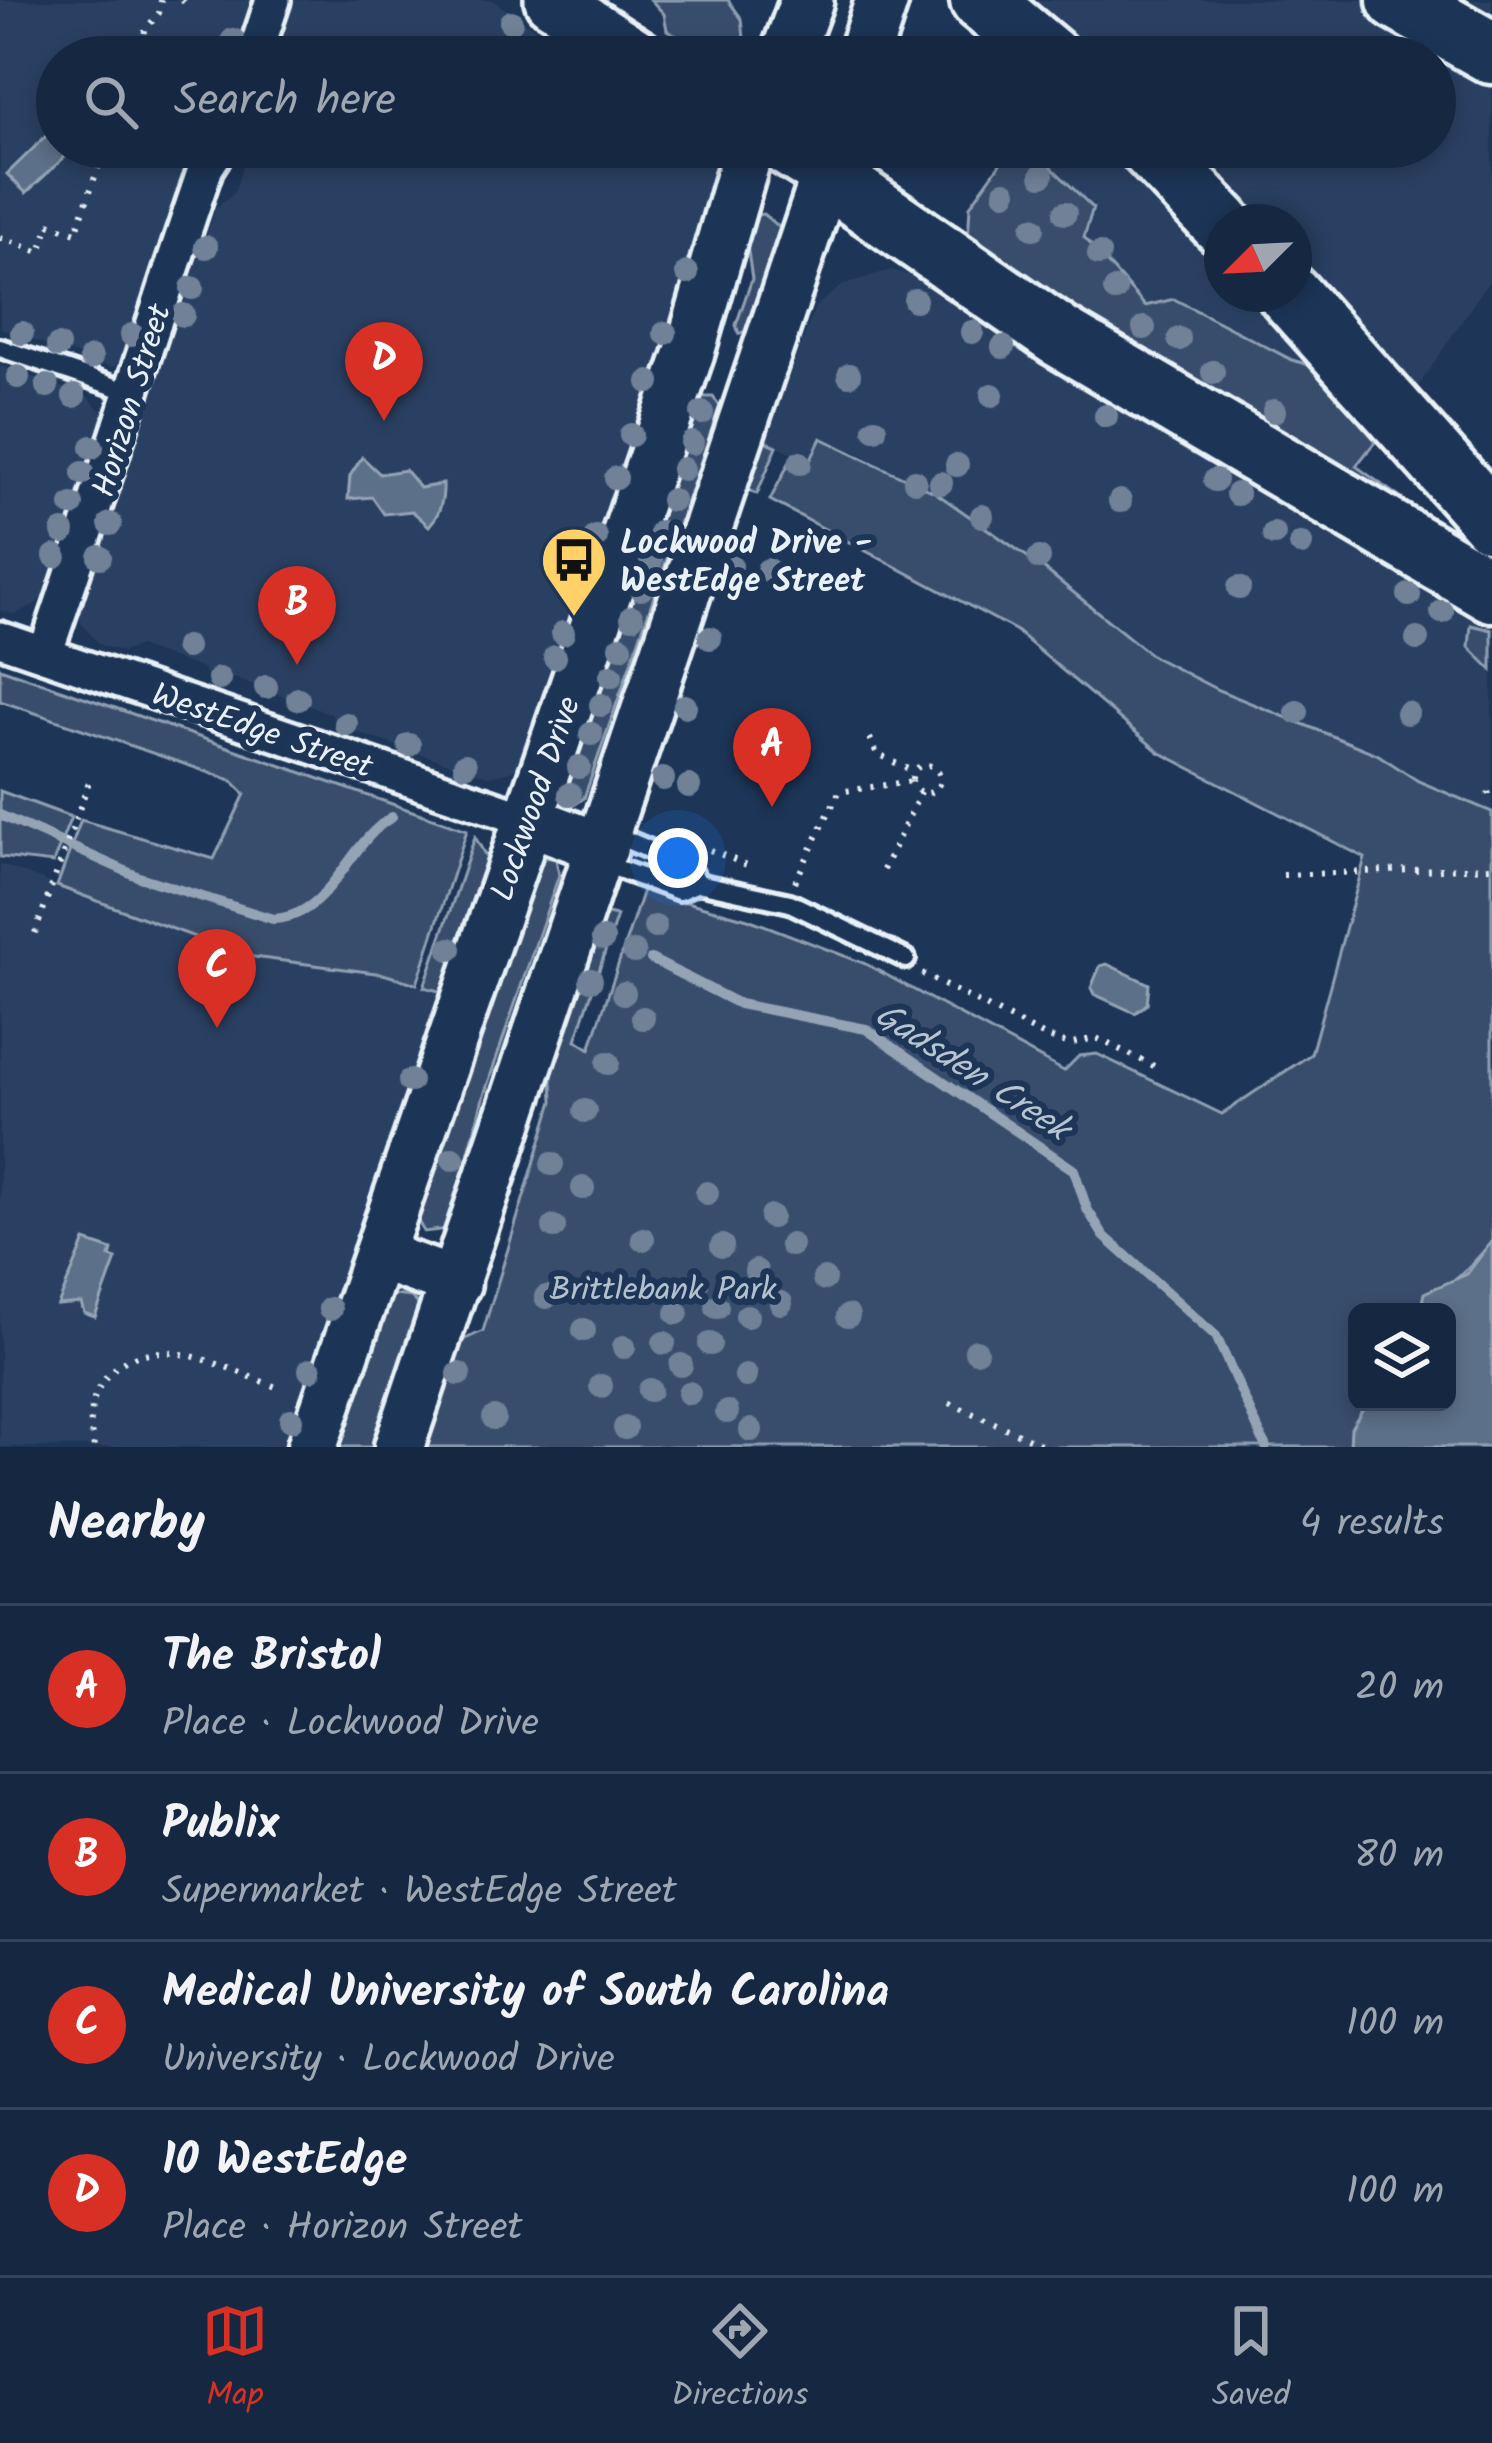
<!DOCTYPE html>
<meta charset="utf-8">
<style>
body{margin:0;font-family:Kalam,sans-serif;background:#1f3048;color:#f1f3f6}
.controls{position:absolute;right:36px;bottom:36px;display:grid;overflow:hidden;border-radius:18px;box-shadow:0 6px 18px #0003}
.controls button{width:108px;height:108px;display:grid;place-items:center;padding:0;border:0;border-bottom:3px solid #35445a;background:#162841;color:#f1f3f6;font:60px sans-serif}
.compass{position:absolute;left:1204px;top:204px;width:108px;height:108px;border-radius:50%;background:#162841;box-shadow:0 6px 18px #0003;rotate:246deg}
.you{position:absolute;left:678px;top:858px;width:42px;height:42px;margin:-30px;border:9px solid #fff;border-radius:50%;background:#1a73e8;box-shadow:0 0 0 18px #1a73e833}
.badge{display:grid;place-items:center;width:78px;height:78px;border-radius:50%;background:#d93025;color:#fff;font-size:39px;font-weight:700}
.pin{position:absolute;translate:-50% -99px;filter:drop-shadow(0 3px 6px #0008)}
.pin::after{content:'';position:absolute;top:63px;width:42px;height:36px;background:inherit;clip-path:polygon(0 0,100% 0,50% 100%)}
.list{margin:0;padding:0;list-style:none}
h2{display:flex;justify-content:space-between;align-items:center;height:156px;margin:0;padding:0 48px;font-size:51px}
h2 small{font-size:39px;font-weight:400;color:#9ea6b1}
.list li{display:grid;grid-template-columns:78px 1fr auto;gap:36px;align-items:center;box-sizing:border-box;height:168px;padding:0 48px;border-top:3px solid #35445a}
.list b{display:block;font-size:45px;white-space:nowrap}
.list p{margin:0;font-size:39px;white-space:nowrap;color:#9ea6b1}
.list em{font-size:39px;font-style:normal;color:#9ea6b1}
.icon{flex:none;width:66px;height:66px;fill:none;stroke:currentColor;stroke-width:2;stroke-linecap:round;stroke-linejoin:round}
.map{position:relative;flex:none;width:1492px;height:1447px;overflow:hidden}
.search{position:absolute;background:#162841;box-shadow:0 6px 18px #0003;left:36px;right:36px;top:36px;height:132px;display:flex;align-items:center;gap:30px;box-sizing:border-box;padding:0 42px;border-radius:66px;color:#9ea6b1;font-size:45px}
.sheet{height:828px;background:#162841}
nav{display:flex;justify-content:space-around;align-items:center;box-sizing:border-box;height:168px;border-top:3px solid #35445a;background:#162841;font-size:33px;color:#9ea6b1}
nav a{display:grid;justify-items:center;gap:6px}
nav .on{color:#d93025}
.map>svg:first-child{display:block}
</style>
<div class="map">
<svg width="1492" height="1447" viewBox="0 0 1492 1447">
<rect width="100%" height="100%" fill="#1d3557"/>
<filter id="ink" filterUnits="userSpaceOnUse"><feTurbulence type="fractalNoise" baseFrequency=".00833" numOctaves="2"/><feDisplacementMap in="SourceGraphic" scale="24" xChannelSelector="R" yChannelSelector="G"/><feConvolveMatrix kernelMatrix="1 2 1 2 8 2 1 2 1" color-interpolation-filters="sRGB"/></filter>
<g filter="url(#ink)">
<!-- built -->
<path fill="#2a4162" fill-rule="evenodd" d="M 0,0 L 251,0 L 231,57 L 57,57 L 57,147 L 200,147 L 124,361 L 111,367 L 0,328 Z
M 287,0 L 492,0 L 577,57 L 274,57 L 273,43 Z
M 1002,0 L 1492,0 L 1492,276 L 1413,394 L 1292,360 L 1175,299 L 1145,307 L 1084,236 L 1047,163 L 1020,147 L 1435,147 L 1435,57 L 965,57 ZM 1222,222 L 1294,222 L 1294,294 L 1222,294 Z
M 249,147 L 705,147 L 716,170 L 719,194 L 525,761 L 511,771 L 488,776 L 337,726 L 331,714 L 235,678 L 221,686 L 210,682 L 203,669 L 139,646 L 122,652 L 99,644 L 81,623 L 79,605 L 158,371 L 153,368 L 168,321 L 175,323 L 216,208 L 234,193 Z
M 891,270 L 930,280 L 1492,605 L 1492,812 L 1418,781 L 1377,754 L 1218,690 L 1152,656 L 1042,567 L 936,493 L 855,451 L 811,460 L 765,441 L 815,307 L 844,284 Z
M 0,366 L 87,396 L 105,416 L 48,589 L 36,604 L 15,614 L 0,611 Z
M 0,864 L 246,956 L 383,974 L 446,993 L 295,1447 L 0,1447 Z"/>
<!-- green -->
<path fill="#374d6c" stroke="#909fb2" stroke-width="3" d="M 651,0 L 728,0 L 742,19 L 746,57 L 711,57 L 667,30 L 664,14 Z
M 1012,147 L 1047,163 L 1093,208 L 1084,237 L 1145,306 L 1174,299 L 1292,360 L 1413,394 L 1356,466 L 1410,505 L 1090,323 L 968,240 L 970,206 Z
M 763,214 L 780,228 L 745,331 L 739,334 L 736,325 L 752,279 L 746,237 L 757,215 Z
M 699,397 L 713,397 L 720,406 L 584,798 L 567,810 L 557,802 Z
M 821,438 L 936,493 L 1042,567 L 1152,656 L 1218,690 L 1377,754 L 1418,781 L 1492,812 L 1492,1241 C 1470,1270 1445,1287 1420,1312 L 1357,1312 L 1357,1402 L 1367,1402 L 1350,1447 L 417,1447 L 452,1345 L 483,1331 L 553,1101 L 551,1061 L 602,913 L 617,916 L 576,1040 L 590,1049 L 643,890 L 748,919 L 866,964 L 1064,1071 L 1079,1056 L 1097,1054 L 1222,1114 L 1311,1054 L 1365,858 L 1159,752 L 1015,630 L 770,500 L 794,453 L 811,459 Z
M 765,441 L 777,446 L 757,494 L 746,488 Z
M 1471,625 L 1492,630 L 1492,670 L 1469,647 Z
M 0,668 L 467,830 L 417,984 L 383,974 L 246,956 L 57,886 L 81,820 L 214,859 L 245,794 L 231,780 L 0,701 Z
M 0,791 L 71,817 L 53,863 L 0,857 Z
M 475,837 L 492,867 L 446,993 L 424,987 Z
M 538,856 L 556,859 L 559,875 L 483,1098 L 449,1229 L 424,1232 L 413,1212 Z
M 394,1295 L 411,1297 L 421,1307 L 381,1447 L 330,1447 L 383,1302 Z"/>
<!-- water -->
<path fill="#5d7089" stroke="#95a4b5" stroke-width="3" d="M 48,134 L 68,154 L 26,193 L 7,174 Z
M 362,457 L 380,474 L 405,470 L 420,488 L 443,484 C 444,501 440,514 429,526 L 412,511 L 384,514 L 372,497 L 348,499 L 350,476 Z
M 1107,964 L 1149,984 L 1147,1004 L 1135,1013 L 1094,994 L 1091,988 L 1100,966 Z
M 85,1241 L 112,1250 L 110,1257 L 116,1259 L 95,1317 L 84,1313 L 81,1303 L 58,1305 Z
M 1492,1241 L 1492,1447 L 1350,1447 L 1351,1428 L 1367,1402 L 1447,1402 L 1447,1312 L 1420,1312 L 1424,1293 L 1467,1274 Z"/>
<g fill="none" stroke-linecap="round" stroke-linejoin="round">
<!-- stream -->
<path stroke="#95a4b5" stroke-width="10" d="M 0,815 L 139,877 L 273,919 C 332,917 346,844 392,817
M 651,959 L 739,1004 L 866,1029 L 1074,1170 L 1087,1209 L 1104,1236 L 1216,1336 L 1266,1447"/>
<!-- lane casing -->
<g stroke="#e8f1f8" stroke-width="26">
<path id="lane" d="M 0,348 L 133,393
M 599,862 L 679,891 L 698,883 L 690,867 L 608,832
M 698,883 L 790,903 L 906,959"/>
</g>
<!-- street casing -->
<g stroke="#e8f1f8" stroke-width="42">
<path id="street" d="M 254,57 L 273,0
M 0,639 L 526,819
M 45,654 C 101,492 150,329 206,167 L 219,147"/>
</g>
<!-- secondary casing -->
<g stroke="#e8f1f8" stroke-width="57">
<path id="secondary" d="M 526,819 L 603,848
M 378,1255 L 456,1283
M 312,1447 L 689,354 L 749,147
M 399,1447 L 826,175"/>
</g>
<!-- primary casing -->
<g stroke="#e8f1f8" stroke-width="60">
<path id="primary" d="M 551,0 L 640,57
M 786,57 L 807,0
M 863,57 L 882,0
M 782,147 L 826,175 L 835,147"/>
</g>
<!-- highway casing -->
<g stroke="#e8f1f8" stroke-width="69">
<path id="highway" d="M 981,0 L 1049,57
M 1398,0 L 1492,53
M 1149,147 L 1222,224
M 826,175 L 1059,336 L 1492,591
M 1289,294 L 1492,521"/>
</g>
<!-- path -->
<path stroke="#e8f1f8" stroke-width="6" stroke-dasharray="3 9" stroke-linecap="butt" d="M 182,0 L 186,4
M 142,57 L 145,30 L 159,13 L 161,0
M 0,238 L 40,252 L 49,224 L 76,233 L 105,147
M 870,738 L 877,754 L 914,772
M912 779a14 14 0 1 1 28 0a14 14 0 1 1-28 0Z
M 1488,792 L 1492,803
M 710,850 L 747,865
M 883,870 L 921,792
M 1283,875 L 1492,867
M 795,882 L 839,792 L 912,781
M 35,933 L 90,779
M 922,974 L 1045,1036 L 1068,1044 L 1096,1038 L 1154,1066
M 950,1403 L 1047,1447
M 94,1447 C 88,1422 89,1397 107,1376 C 153,1324 229,1371 282,1389"/>
<!-- lane -->
<use href="#lane" stroke="#1d3557" stroke-width="16"/>
<!-- street -->
<use href="#street" stroke="#1d3557" stroke-width="33"/>
<!-- secondary -->
<use href="#secondary" stroke="#1d3557" stroke-width="48"/>
<!-- primary -->
<use href="#primary" stroke="#1d3557" stroke-width="51"/>
<!-- highway -->
<use href="#highway" stroke="#1d3557" stroke-width="60"/>
</g>
<!-- trees -->
<g fill="#708198">
<circle cx="511" cy="22" r="12"/>
<circle cx="233" cy="40" r="12"/>
<circle cx="1042" cy="175" r="12"/>
<circle cx="1005" cy="192" r="12"/>
<circle cx="1065" cy="213" r="12"/>
<circle cx="1033" cy="228" r="12"/>
<circle cx="206" cy="247" r="12"/>
<circle cx="1099" cy="254" r="12"/>
<circle cx="687" cy="273" r="12"/>
<circle cx="192" cy="288" r="12"/>
<circle cx="1115" cy="290" r="12"/>
<circle cx="915" cy="300" r="12"/>
<circle cx="183" cy="315" r="12"/>
<circle cx="1144" cy="328" r="12"/>
<circle cx="972" cy="332" r="12"/>
<circle cx="22" cy="333" r="12"/>
<circle cx="665" cy="333" r="12"/>
<circle cx="132" cy="335" r="12"/>
<circle cx="1179" cy="339" r="12"/>
<circle cx="58" cy="346" r="12"/>
<circle cx="1003" cy="347" r="12"/>
<circle cx="91" cy="358" r="12"/>
<circle cx="1213" cy="372" r="12"/>
<circle cx="849" cy="375" r="12"/>
<circle cx="18" cy="377" r="12"/>
<circle cx="649" cy="382" r="12"/>
<circle cx="47" cy="386" r="12"/>
<circle cx="992" cy="395" r="12"/>
<circle cx="74" cy="396" r="12"/>
<circle cx="1274" cy="411" r="12"/>
<circle cx="702" cy="413" r="12"/>
<circle cx="1106" cy="416" r="12"/>
<circle cx="875" cy="429" r="12"/>
<circle cx="631" cy="435" r="12"/>
<circle cx="692" cy="443" r="12"/>
<circle cx="92" cy="447" r="12"/>
<circle cx="800" cy="463" r="12"/>
<circle cx="957" cy="465" r="12"/>
<circle cx="683" cy="469" r="12"/>
<circle cx="83" cy="473" r="12"/>
<circle cx="616" cy="478" r="12"/>
<circle cx="1215" cy="480" r="12"/>
<circle cx="915" cy="481" r="12"/>
<circle cx="941" cy="483" r="12"/>
<circle cx="1237" cy="494" r="12"/>
<circle cx="672" cy="500" r="12"/>
<circle cx="1120" cy="501" r="12"/>
<circle cx="72" cy="505" r="12"/>
<circle cx="982" cy="516" r="12"/>
<circle cx="110" cy="524" r="12"/>
<circle cx="63" cy="532" r="12"/>
<circle cx="661" cy="532" r="12"/>
<circle cx="1274" cy="534" r="12"/>
<circle cx="596" cy="537" r="12"/>
<circle cx="1301" cy="544" r="12"/>
<circle cx="55" cy="556" r="12"/>
<circle cx="100" cy="557" r="12"/>
<circle cx="1039" cy="558" r="12"/>
<circle cx="651" cy="561" r="12"/>
<circle cx="731" cy="566" r="12"/>
<circle cx="768" cy="570" r="12"/>
<circle cx="1239" cy="588" r="12"/>
<circle cx="641" cy="589" r="12"/>
<circle cx="1409" cy="595" r="12"/>
<circle cx="1442" cy="612" r="12"/>
<circle cx="632" cy="617" r="12"/>
<circle cx="563" cy="633" r="12"/>
<circle cx="710" cy="638" r="12"/>
<circle cx="1417" cy="639" r="12"/>
<circle cx="186" cy="647" r="12"/>
<circle cx="621" cy="647" r="12"/>
<circle cx="555" cy="657" r="12"/>
<circle cx="611" cy="676" r="12"/>
<circle cx="219" cy="679" r="12"/>
<circle cx="266" cy="687" r="12"/>
<circle cx="298" cy="699" r="12"/>
<circle cx="601" cy="705" r="12"/>
<circle cx="685" cy="706" r="12"/>
<circle cx="1297" cy="712" r="12"/>
<circle cx="1407" cy="713" r="12"/>
<circle cx="346" cy="724" r="12"/>
<circle cx="591" cy="734" r="12"/>
<circle cx="409" cy="745" r="12"/>
<circle cx="465" cy="765" r="12"/>
<circle cx="579" cy="767" r="12"/>
<circle cx="663" cy="779" r="12"/>
<circle cx="689" cy="786" r="12"/>
<circle cx="570" cy="794" r="12"/>
<circle cx="655" cy="927" r="12"/>
<circle cx="603" cy="939" r="12"/>
<circle cx="450" cy="949" r="12"/>
<circle cx="634" cy="952" r="12"/>
<circle cx="591" cy="980" r="12"/>
<circle cx="624" cy="993" r="12"/>
<circle cx="643" cy="1018" r="12"/>
<circle cx="608" cy="1063" r="12"/>
<circle cx="410" cy="1081" r="12"/>
<circle cx="585" cy="1111" r="12"/>
<circle cx="453" cy="1159" r="12"/>
<circle cx="552" cy="1164" r="12"/>
<circle cx="583" cy="1188" r="12"/>
<circle cx="707" cy="1193" r="12"/>
<circle cx="771" cy="1217" r="12"/>
<circle cx="554" cy="1227" r="12"/>
<circle cx="643" cy="1239" r="12"/>
<circle cx="791" cy="1245" r="12"/>
<circle cx="722" cy="1246" r="12"/>
<circle cx="756" cy="1271" r="12"/>
<circle cx="824" cy="1279" r="12"/>
<circle cx="697" cy="1284" r="12"/>
<circle cx="546" cy="1297" r="12"/>
<circle cx="781" cy="1303" r="12"/>
<circle cx="717" cy="1307" r="12"/>
<circle cx="330" cy="1309" r="12"/>
<circle cx="677" cy="1313" r="12"/>
<circle cx="747" cy="1316" r="12"/>
<circle cx="848" cy="1316" r="12"/>
<circle cx="584" cy="1330" r="12"/>
<circle cx="664" cy="1343" r="12"/>
<circle cx="710" cy="1344" r="12"/>
<circle cx="624" cy="1347" r="12"/>
<circle cx="976" cy="1351" r="12"/>
<circle cx="681" cy="1365" r="12"/>
<circle cx="310" cy="1370" r="12"/>
<circle cx="459" cy="1374" r="12"/>
<circle cx="746" cy="1376" r="12"/>
<circle cx="601" cy="1386" r="12"/>
<circle cx="650" cy="1390" r="12"/>
<circle cx="689" cy="1393" r="12"/>
<circle cx="727" cy="1412" r="12"/>
<circle cx="494" cy="1418" r="12"/>
<circle cx="291" cy="1420" r="12"/>
<circle cx="625" cy="1428" r="12"/>
<circle cx="751" cy="1430" r="12"/>
</g>
</g>
<!-- icons -->
<defs>
<g id="bus-pin" transform="scale(3.45)"><path d="M0 17L-7.5 6A9.5 9.5 0 1 1 7.5 6Z" fill="#ffd166" stroke="#1d3557"/><path d="M-5-6H5V4H4V6H2V4H-2V6H-4V4H-5ZM-3.5-4V0h7V-4ZM-3.5 1.2v1.5H-2V1.2ZM2 1.2v1.5H3.5V1.2Z" fill="#111"/></g>
</defs>
<g fill-rule="evenodd">
<use href="#bus-pin" x="574" y="560"/>
</g>
<g text-anchor="middle" stroke-width="12" stroke-linejoin="round" paint-order="stroke">
<!-- street labels -->
<g font-size="33" fill="#e8f1f8" stroke="#1d3557">
<text transform="translate(130 400) rotate(-73)" y="12">Horizon Street</text>
<text transform="translate(263 729) rotate(19)" y="12">WestEdge Street</text>
<text transform="translate(534 798) rotate(-71)" y="12">Lockwood Drive</text>
</g>
<!-- poi labels -->
<g font-size="33" font-weight="bold" fill="#e8f1f8" stroke="#1d3557" text-anchor="start">
<text x="620" y="553">Lockwood Drive -<tspan x="620" dy="38">WestEdge Street</tspan></text>
</g>
<!-- park labels -->
<g font-size="33" fill="#b3c0ce" stroke="#1d3557">
<text x="663" y="1300">Brittlebank Park</text>
</g>
<!-- water labels -->
<g font-size="36" font-style="italic" fill="#b7c4d1" stroke="#1d3557">
<text transform="translate(973 1070) rotate(33)" y="13">Gadsden Creek</text>
</g>
</g>
</svg>
<div class="controls">
<button><svg class="icon" aria-label="layers" viewBox="0 0 24 24"><path d="M12 4l9 5-9 5-9-5zM3 14l9 5 9-5"/></svg></button>
</div>
<svg class="compass" viewBox="-18 -18 36 36"><path d="M0-13l5 13h-10z" fill="#e53935"/><path d="M0 13l5-13h-10z" fill="#9ea6b1"/></svg>
<div class="you"></div>
<div class="pin badge" style="left:772px;top:807px">A</div>
<div class="pin badge" style="left:297px;top:665px">B</div>
<div class="pin badge" style="left:217px;top:1028px">C</div>
<div class="pin badge" style="left:384px;top:421px">D</div>
<div class="search"><svg class="icon" aria-label="search" viewBox="0 0 24 24"><circle cx="10" cy="10" r="6"/><path d="M15 15l6 6"/></svg>Search here</div>
</div>
<section class="sheet">
<h2>Nearby<small>4 results</small></h2>
<ul class="list">
<li><span class="badge">A</span><div><b>The Bristol</b><p>Place · Lockwood Drive</p></div><em>20 m</em></li>
<li><span class="badge">B</span><div><b>Publix</b><p>Supermarket · WestEdge Street</p></div><em>80 m</em></li>
<li><span class="badge">C</span><div><b>Medical University of South Carolina</b><p>University · Lockwood Drive</p></div><em>100 m</em></li>
<li><span class="badge">D</span><div><b>10 WestEdge</b><p>Place · Horizon Street</p></div><em>100 m</em></li>
</ul>
</section>
<nav>
<a class="on"><svg class="icon" aria-label="map" viewBox="0 0 24 24"><path d="M3 6l6-2 6 2 6-2v14l-6 2-6-2-6 2zM9 4v14M15 6v14"/></svg>Map</a>
<a><svg class="icon" aria-label="directions" viewBox="0 0 24 24"><path d="M12 3l9 9-9 9-9-9zM9 14v-3h6M13 9l2 2-2 2"/></svg>Directions</a>
<a><svg class="icon" aria-label="saved" viewBox="0 0 24 24"><path d="M7 4h10v16l-5-4-5 4z"/></svg>Saved</a>
</nav>
